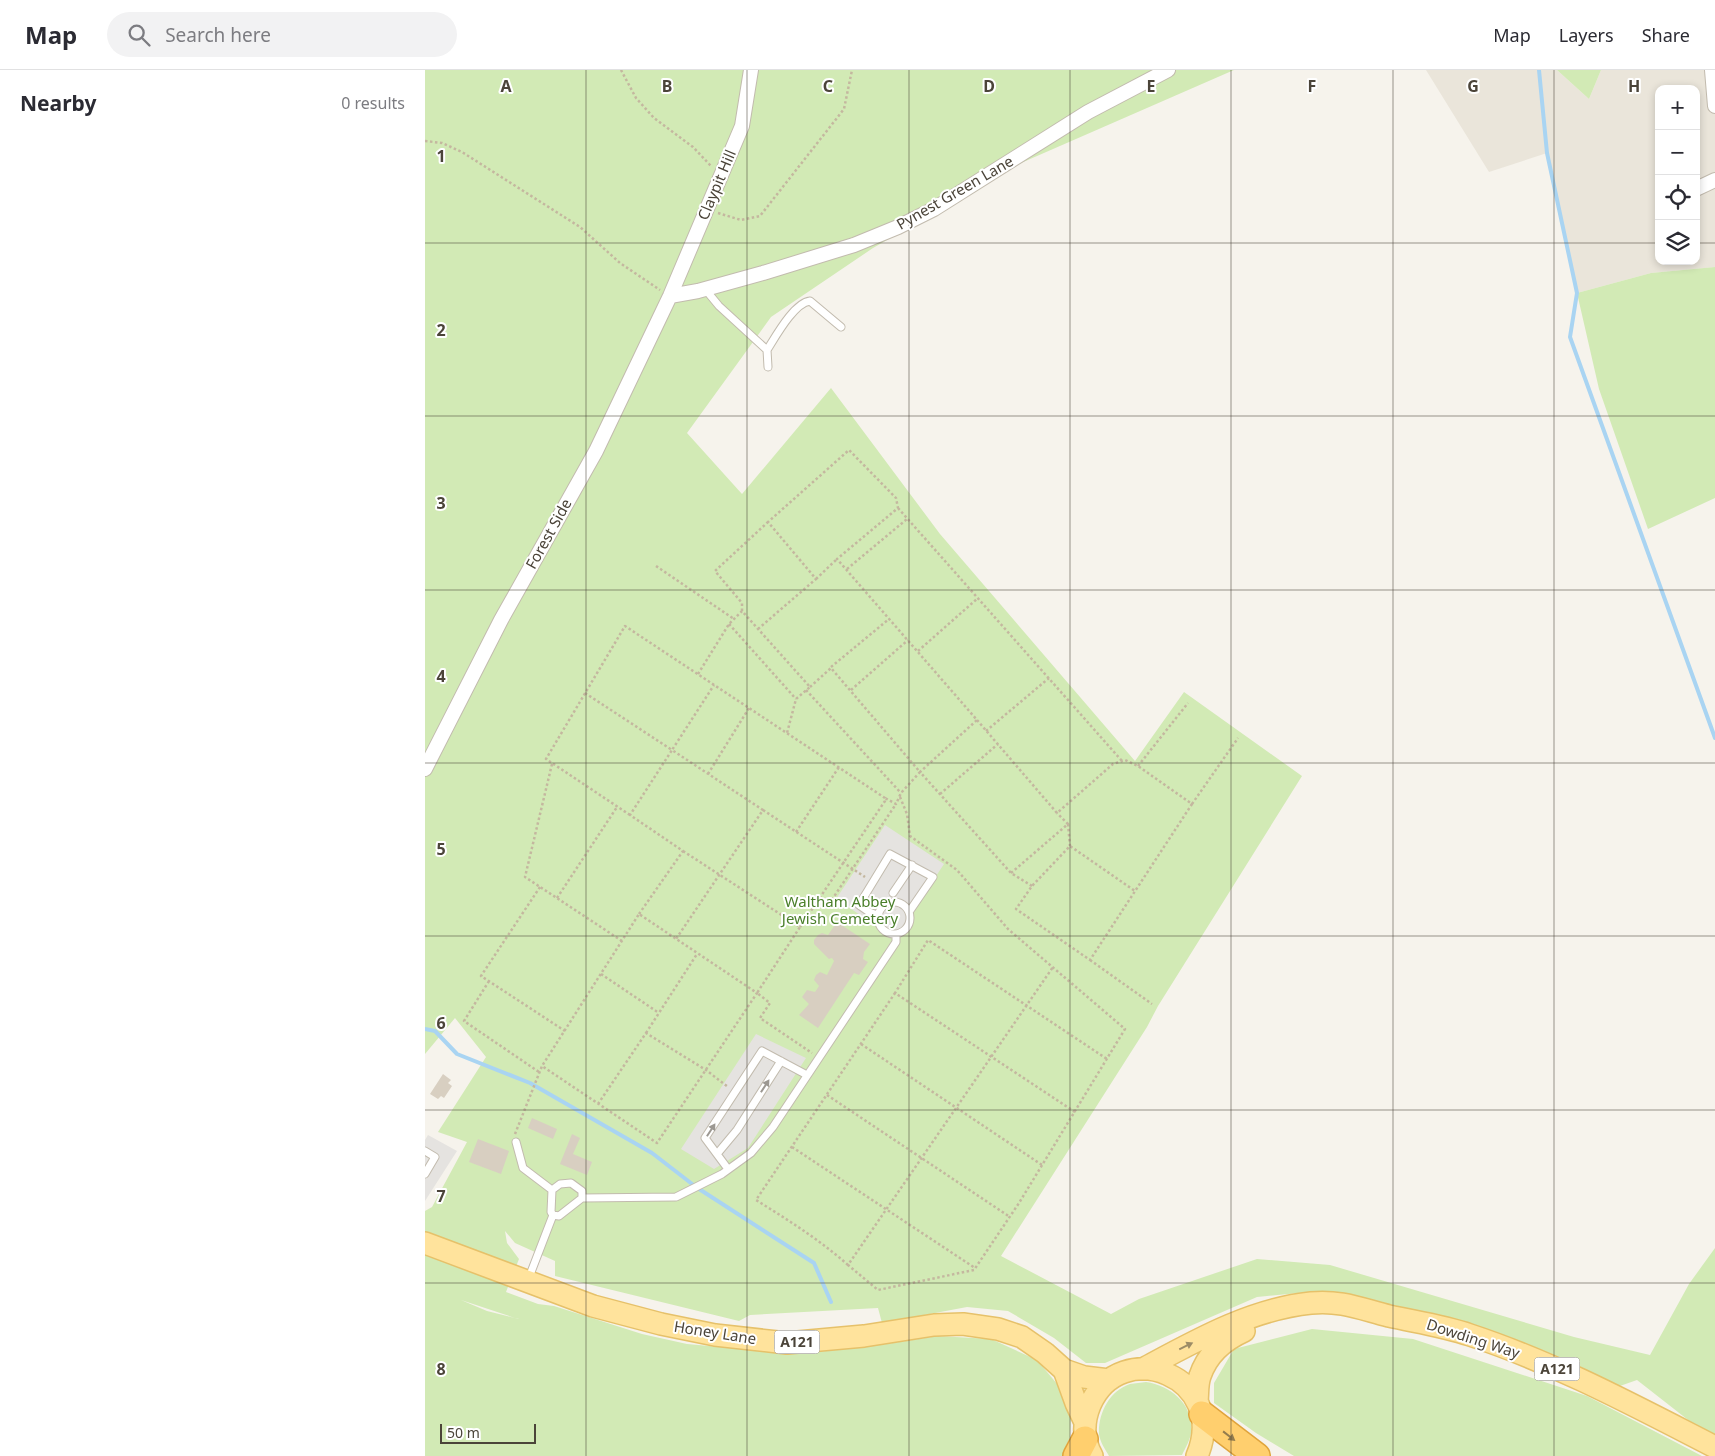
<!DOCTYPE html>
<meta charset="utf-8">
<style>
body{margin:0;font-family:"Noto Sans",sans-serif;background:#f2f2f3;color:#2b2b33}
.controls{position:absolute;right:15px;top:15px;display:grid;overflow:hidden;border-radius:10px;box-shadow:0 2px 8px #0003}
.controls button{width:45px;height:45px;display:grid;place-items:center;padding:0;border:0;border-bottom:1px solid #e1e1e2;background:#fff;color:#2b2b33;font:25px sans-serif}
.scale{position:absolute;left:15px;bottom:12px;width:96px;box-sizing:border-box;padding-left:5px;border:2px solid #4b4439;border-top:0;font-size:14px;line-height:18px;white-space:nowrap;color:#4b4439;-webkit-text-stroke:4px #fff;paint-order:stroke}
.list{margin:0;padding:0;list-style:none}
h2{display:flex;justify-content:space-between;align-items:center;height:65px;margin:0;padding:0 20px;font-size:21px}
h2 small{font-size:16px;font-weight:400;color:#7c7c81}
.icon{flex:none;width:28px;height:28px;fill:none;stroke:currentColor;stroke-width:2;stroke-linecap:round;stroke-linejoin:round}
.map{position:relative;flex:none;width:1290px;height:1386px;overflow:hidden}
header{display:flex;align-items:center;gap:30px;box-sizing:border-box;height:70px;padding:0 25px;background:#fff;border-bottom:1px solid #e1e1e2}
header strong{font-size:24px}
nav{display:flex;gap:28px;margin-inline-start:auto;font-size:18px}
.search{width:350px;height:45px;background:#f2f2f3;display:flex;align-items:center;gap:12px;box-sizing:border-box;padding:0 18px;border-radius:28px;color:#7c7c81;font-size:19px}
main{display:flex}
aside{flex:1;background:#fff}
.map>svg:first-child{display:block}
</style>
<header>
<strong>Map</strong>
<div class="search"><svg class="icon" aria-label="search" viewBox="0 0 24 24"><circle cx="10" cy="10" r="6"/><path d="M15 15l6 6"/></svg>Search here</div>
<nav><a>Map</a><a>Layers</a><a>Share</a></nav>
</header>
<main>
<aside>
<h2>Nearby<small>0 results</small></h2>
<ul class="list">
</ul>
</aside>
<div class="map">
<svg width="1290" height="1386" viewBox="0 0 1290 1386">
<rect width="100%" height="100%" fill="#f6f3ec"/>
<!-- residential -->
<path fill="#eae5da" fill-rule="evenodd" d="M 1001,0 L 1132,0 L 1164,29 L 1176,0 L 1290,0 L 1290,197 L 1226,203 L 1152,223 L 1122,83 L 1064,102 ZM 1234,19 L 1271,19 L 1271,191 L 1234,191 Z"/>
<!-- green -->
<path fill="#d2eab5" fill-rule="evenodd" d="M 0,0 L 809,0 L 596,93 L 448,178 L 346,247 L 262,363 L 317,424 L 406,318 L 515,464 L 710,691 L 759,622 L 877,706 L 733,936 L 722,957 L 576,1186 L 686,1244 L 714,1229 L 832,1189 L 905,1195 L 1149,1267 L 1225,1285 L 1264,1214 L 1290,1178 L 1290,1371 L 1212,1310 L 1192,1317 L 1069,1264 L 1005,1244 L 938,1228 L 894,1221 L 832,1227 L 680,1293 L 661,1293 L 629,1268 L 583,1241 L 542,1237 L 457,1253 L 453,1238 L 325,1245 L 314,1251 L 130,1206 L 130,1191 L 90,1173 L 80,1161 L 82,1173 L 94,1189 L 81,1222 L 113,1234 L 129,1236 L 217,1264 L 262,1274 L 329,1280 L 392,1282 L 461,1274 L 513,1266 L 566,1269 L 612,1290 L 638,1321 L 646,1345 L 645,1367 L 637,1386 L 0,1386 L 0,1141 L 7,1137 L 42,1072 L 13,1062 L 61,987 L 30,948 L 0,984 ZM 36,1230 L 93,1249 L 94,1249 L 62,1241 Z
M 1132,0 L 1176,0 L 1164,29 Z
M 1290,197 L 1290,428 L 1223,459 L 1174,319 L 1152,223 L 1226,203 Z
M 887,1259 L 988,1269 L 1162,1326 L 1277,1386 L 869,1386 L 831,1363 L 789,1333 L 789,1313 L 809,1279 Z
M 721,1312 C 747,1316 769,1335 766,1363 C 765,1370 760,1379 757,1385 L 684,1386 C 680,1379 675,1372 674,1364 C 673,1344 684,1321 705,1314 C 710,1313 716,1313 721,1312 Z"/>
<!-- parking -->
<path fill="#e5e3e0" d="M 460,755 L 519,794 L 470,868 L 411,829 Z
M 331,964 L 381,988 L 323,1078 L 289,1099 L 256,1079 Z
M 3,1065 L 32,1081 L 0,1131 L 0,1070 Z"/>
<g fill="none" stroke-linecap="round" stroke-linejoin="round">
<!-- stream -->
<path stroke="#a9d4f2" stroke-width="4" d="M 1114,0 L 1122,83 L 1152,223 L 1145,267 L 1290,668
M 0,959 L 10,961 L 32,984 L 105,1013 L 227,1083 L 271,1117 L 389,1193 L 406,1232"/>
</g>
<!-- building -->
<path fill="#d8cfc1" d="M 412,852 L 445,874 L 439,882 L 438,889 L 443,892 L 434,905 L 429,903 L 393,958 L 374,945 L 384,934 L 377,927 L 382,920 L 390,922 L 394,916 L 389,910 L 391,905 L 395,902 L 402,905 L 409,891 L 407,888 L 404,889 L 389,874 L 389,870 L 393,865 L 397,863 L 403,865 Z
M 18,1004 L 26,1010 L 23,1013 L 27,1016 L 19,1028 L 16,1026 L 13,1029 L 5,1024 Z
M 107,1048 L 132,1059 L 128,1069 L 103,1058 Z
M 147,1064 L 155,1068 L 148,1084 L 167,1092 L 162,1105 L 135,1094 Z
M 53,1069 L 84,1081 L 76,1104 L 44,1092 Z"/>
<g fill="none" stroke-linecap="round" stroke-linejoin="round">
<!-- lane casing -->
<g stroke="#c2bbae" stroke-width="9">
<path id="lane" d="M 280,219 L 294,236 L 342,280 C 351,266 369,233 385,231 L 416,257
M 342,280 L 343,297
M 468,823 L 487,795
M453 848a16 16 0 1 1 32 0a16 16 0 1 1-32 0Z
M 452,845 L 444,842 L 434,835 L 465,784 L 508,807 L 484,842
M 91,1072 L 98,1098 L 127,1120
M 0,1081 L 10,1087 L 0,1104
M 292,1084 L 312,1060 L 356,991
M 303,1099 L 280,1068 L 337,981 L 382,1005
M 146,1113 L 157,1121 L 157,1128 L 134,1146 L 128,1145 L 126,1142 L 127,1120 L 135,1114 Z
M 157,1128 L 251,1127 L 297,1104 L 326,1083 L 348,1057 L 471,872 L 471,864
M 103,1210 L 128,1145"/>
</g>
<!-- street casing -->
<g stroke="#c2bbae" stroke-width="16">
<path id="street" d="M 1287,0 L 1290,36
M 1271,119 L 1290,110
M 245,226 L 273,221 L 338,203 L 429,175 L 473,157 L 509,139 L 663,42 L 743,0
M 0,699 L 76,550 L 171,381 L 245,226 L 317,56 L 326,0"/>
</g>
<!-- primary casing -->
<g stroke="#e6c16a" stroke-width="24">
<path id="primary" d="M 0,1173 L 168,1236 L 236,1254 L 290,1265 L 362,1273 L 439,1266 L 509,1255 L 538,1254 L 573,1259 L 597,1267 L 620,1283 L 639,1300 L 659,1307 L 684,1310
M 718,1299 C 770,1271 826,1239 886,1233 C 916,1230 936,1239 964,1246 C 991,1252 1019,1256 1045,1265 C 1130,1293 1210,1336 1290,1377
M 639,1300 L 651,1333 L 660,1352
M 772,1331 C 773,1323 772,1314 775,1306 C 782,1285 799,1270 819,1261
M 667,1386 C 658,1370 658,1352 665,1335 C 696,1264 805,1307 772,1386"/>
</g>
<!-- highway casing -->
<g stroke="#e0a43c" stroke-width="28">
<path id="highway" d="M 777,1344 L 832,1386
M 651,1386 L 660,1369"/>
</g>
<!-- path -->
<path stroke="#c4b79f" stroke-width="2.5" stroke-dasharray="2.5 2.5" stroke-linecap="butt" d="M 196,0 L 211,28 L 229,48 L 268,77 L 286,96
M 0,71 L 17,73 L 37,82 L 155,157 L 195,193 L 235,220
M 293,143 L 316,150 L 335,146 L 419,39 L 427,0
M 473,438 L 697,691
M 231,496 L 309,549
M 422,499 L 482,449
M 391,509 L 412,489
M 317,541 L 317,533 L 290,501 L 343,452
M 304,554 L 371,629
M 333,559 L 391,509 L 343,452 L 424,380 L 471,428 L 473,438 L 412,489 L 552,650 L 495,702 L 586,803 L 607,816
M 493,581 L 553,528
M 406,597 L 464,549
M 273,604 L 304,554 L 317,541 L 385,617 L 371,629 L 362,663
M 385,617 L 406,598 L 495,702 L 476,723 L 471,734 L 460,728
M 381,620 L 476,723
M 426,620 L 483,570
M 160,623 L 247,680 L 289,615
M 552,650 L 632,743 L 688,694 L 700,690 L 713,696 L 767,734 L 665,890 L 591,839 L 607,816 L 645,776 L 710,821
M 561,661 L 624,608
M 127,694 L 100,807 L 197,871
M 713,696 L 763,633
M 283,704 L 324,638
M 515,724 L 573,674
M 475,727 L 482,744 L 485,766 L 532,800 L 583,859 L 700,959 L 594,1133 L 549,1200 L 453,1220 L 423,1195 L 628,897
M 767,734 L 813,668
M 338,740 L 440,807
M 205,745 L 121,689 L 200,556 L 460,728 L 460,731 L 375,857
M 643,754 L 645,776
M 371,762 L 414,697
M 258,781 L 375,857 L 332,923 L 345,933 L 335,948 L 387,983
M 586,803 L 643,754 L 632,743
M 115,817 L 56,906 L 140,961
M 132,828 L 192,737
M 404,834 L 471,734
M 214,844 L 258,781 L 205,745 L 247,680 L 338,740 L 251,869
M 665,890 L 727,934
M 176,904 L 234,943
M 64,911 L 39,951 L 114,1002
M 221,963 L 272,884
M 436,974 L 617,1095
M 402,1025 L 585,1147
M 173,1034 L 221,963 L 281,1000 L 303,1017
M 650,1042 L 470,923 L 503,870 L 682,989
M 90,1064 L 117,996 L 232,1073 L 332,923 L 214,844 L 117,996
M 367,1077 L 550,1198
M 423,1195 C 395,1170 363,1150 331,1130 L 470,923"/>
<!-- lane -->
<use href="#lane" stroke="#fff" stroke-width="7"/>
<!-- street -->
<use href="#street" stroke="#fff" stroke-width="14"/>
<!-- primary -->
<use href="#primary" stroke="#ffe39c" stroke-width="21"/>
<!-- highway -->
<use href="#highway" stroke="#ffcf6e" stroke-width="25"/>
</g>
<!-- one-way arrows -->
<defs><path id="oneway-solid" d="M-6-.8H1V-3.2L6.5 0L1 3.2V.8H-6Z" transform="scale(1.25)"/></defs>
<g fill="#9c9892">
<use href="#oneway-solid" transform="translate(340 1016) rotate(-57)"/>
<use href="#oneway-solid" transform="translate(286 1060) rotate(-57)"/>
</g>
<use fill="#9c8c66" href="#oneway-solid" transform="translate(761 1276) rotate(-26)"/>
<use fill="#937c4e" href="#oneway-solid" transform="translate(804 1366) rotate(38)"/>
<!-- grid -->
<path fill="none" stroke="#4b4439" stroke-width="1" stroke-opacity="0.55" d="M 161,0 L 161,1386M 322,0 L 322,1386M 484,0 L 484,1386M 645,0 L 645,1386M 806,0 L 806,1386M 968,0 L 968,1386M 1129,0 L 1129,1386M 0,173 L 1234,173M 1271,173 L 1290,173M 0,346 L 1290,346M 0,520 L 1290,520M 0,693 L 1290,693M 0,866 L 1290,866M 0,1040 L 1290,1040M 0,1213 L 1290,1213"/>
<g text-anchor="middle" stroke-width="4" stroke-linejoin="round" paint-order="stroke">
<!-- shield labels -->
<g fill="#fff" stroke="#817c74" stroke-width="1">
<rect x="349.5" y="1260.5" width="45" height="23" rx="4"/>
<rect x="1109.5" y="1287.5" width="45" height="23" rx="4"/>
</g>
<g font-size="14" font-weight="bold" fill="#4b4439">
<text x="372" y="1277">A121</text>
<text x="1132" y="1304">A121</text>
</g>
<!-- street labels -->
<g font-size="15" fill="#4b4439" stroke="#fff">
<text transform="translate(292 115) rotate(-67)" y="5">Claypit Hill</text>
<text transform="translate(530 123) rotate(-30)" y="5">Pynest Green Lane</text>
<text transform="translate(124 464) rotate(-61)" y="5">Forest Side</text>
<text transform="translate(290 1263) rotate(9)" y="5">Honey Lane</text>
<text transform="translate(1048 1269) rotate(18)" y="5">Dowding Way</text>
</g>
<!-- park labels -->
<g font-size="15" fill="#4a7f2a" stroke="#fff">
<text x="415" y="837">Waltham Abbey<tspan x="415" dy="17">Jewish Cemetery</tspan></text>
</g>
</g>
<g font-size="16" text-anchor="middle" font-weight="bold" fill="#4b4439" stroke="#fff" stroke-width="4" stroke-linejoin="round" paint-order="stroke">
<text x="81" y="22">A</text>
<text x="242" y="22">B</text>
<text x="403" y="22">C</text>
<text x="564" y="22">D</text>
<text x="726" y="22">E</text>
<text x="887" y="22">F</text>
<text x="1048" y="22">G</text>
<text x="1209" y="22">H</text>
<text x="16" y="92">1</text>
<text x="16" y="266">2</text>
<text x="16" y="439">3</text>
<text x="16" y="612">4</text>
<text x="16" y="785">5</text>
<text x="16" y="959">6</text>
<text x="16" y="1132">7</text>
<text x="16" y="1305">8</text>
</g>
</svg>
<div class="controls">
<button>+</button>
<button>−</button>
<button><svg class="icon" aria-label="locate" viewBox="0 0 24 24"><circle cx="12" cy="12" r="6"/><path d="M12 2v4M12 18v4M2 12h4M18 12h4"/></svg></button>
<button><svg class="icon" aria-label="layers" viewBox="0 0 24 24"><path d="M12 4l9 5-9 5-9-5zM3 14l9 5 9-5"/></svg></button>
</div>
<div class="scale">50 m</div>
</div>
</main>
